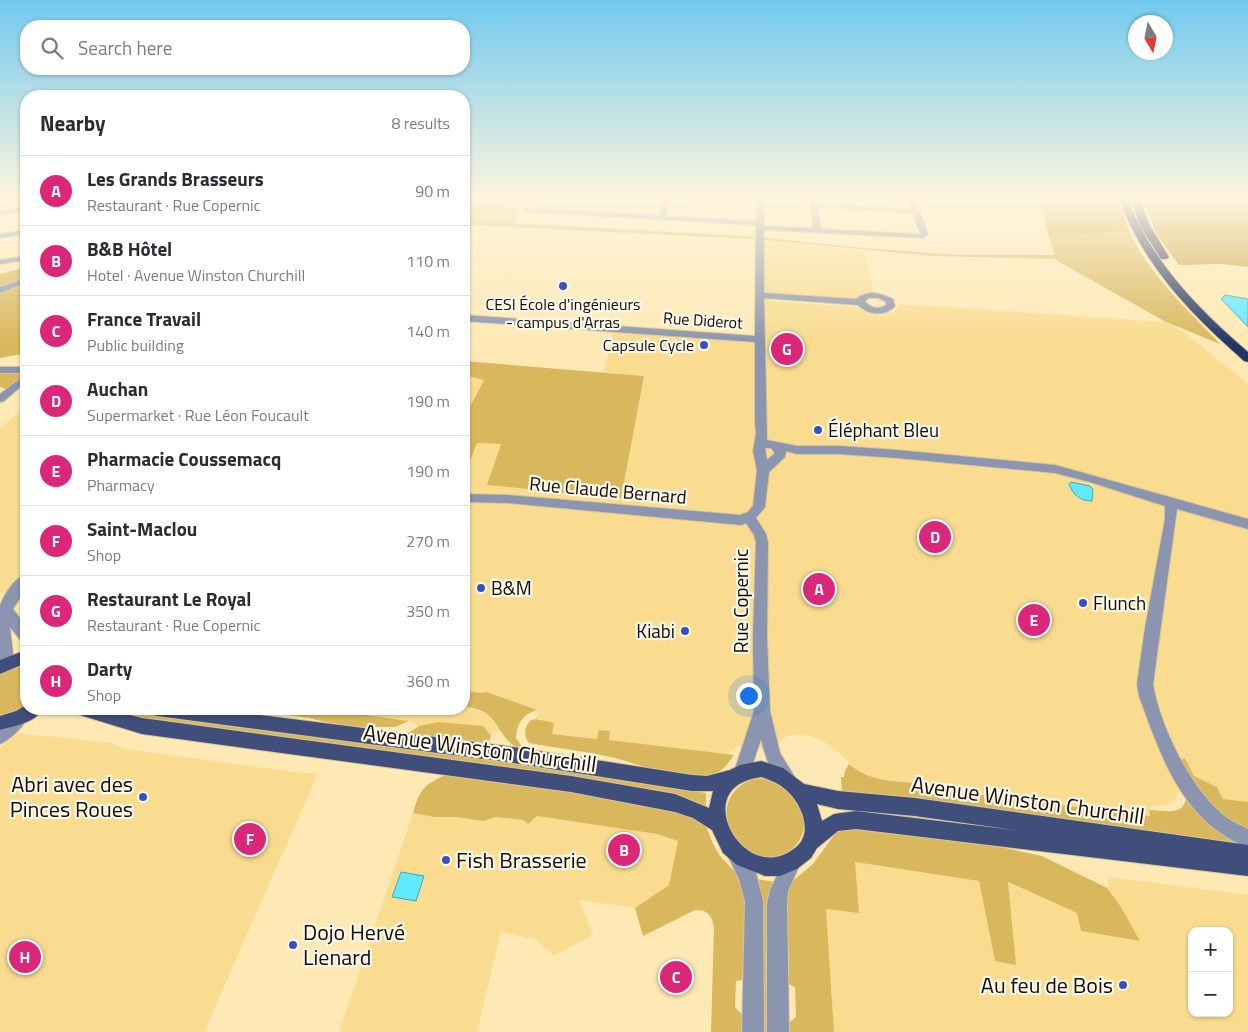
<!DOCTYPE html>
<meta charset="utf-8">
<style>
body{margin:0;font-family:"Titillium Web",sans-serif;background:#f2f2f3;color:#2b2b33}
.controls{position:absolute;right:15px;bottom:15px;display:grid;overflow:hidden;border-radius:10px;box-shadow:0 1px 4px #0004}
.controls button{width:45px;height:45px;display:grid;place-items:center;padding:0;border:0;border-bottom:1px solid #e1e1e2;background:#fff;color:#2b2b33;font:25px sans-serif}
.compass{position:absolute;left:1128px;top:15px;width:45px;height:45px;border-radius:50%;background:#fff;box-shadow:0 1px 4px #0004;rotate:170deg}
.you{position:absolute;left:748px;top:695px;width:18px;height:18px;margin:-12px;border:4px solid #fff;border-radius:50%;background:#1a73e8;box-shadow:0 0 0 8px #1a73e833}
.badge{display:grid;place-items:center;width:32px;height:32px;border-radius:50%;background:#db2777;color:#fff;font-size:16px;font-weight:700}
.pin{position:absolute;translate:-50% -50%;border:2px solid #fff;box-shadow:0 1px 5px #0006}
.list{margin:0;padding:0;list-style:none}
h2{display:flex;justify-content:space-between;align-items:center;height:65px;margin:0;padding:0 20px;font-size:21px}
h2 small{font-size:16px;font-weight:400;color:#7c7c81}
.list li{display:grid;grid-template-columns:32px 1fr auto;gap:15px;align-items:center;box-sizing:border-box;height:70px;padding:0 20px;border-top:1px solid #e1e1e2}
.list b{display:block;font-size:19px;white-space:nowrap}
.list p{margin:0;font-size:16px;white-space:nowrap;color:#7c7c81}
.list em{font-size:16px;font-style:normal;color:#7c7c81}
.icon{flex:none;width:28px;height:28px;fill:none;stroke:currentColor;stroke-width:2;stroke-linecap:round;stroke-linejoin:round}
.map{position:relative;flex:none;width:1248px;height:1032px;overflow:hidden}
.search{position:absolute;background:#fff;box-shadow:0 1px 4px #0004;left:20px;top:20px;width:450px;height:55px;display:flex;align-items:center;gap:12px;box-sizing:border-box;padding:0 18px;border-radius:20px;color:#7c7c81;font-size:19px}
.panel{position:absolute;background:#fff;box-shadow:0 1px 4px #0004;left:20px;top:90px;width:450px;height:625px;border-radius:20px}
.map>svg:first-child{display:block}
</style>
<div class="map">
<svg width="1248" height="1032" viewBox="0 0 1248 1032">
<rect width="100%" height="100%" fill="#fee9b4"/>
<!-- built -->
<path fill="#f9dc90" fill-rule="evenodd" d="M 760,240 L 864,251 L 874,295 L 860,300 L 772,296 L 772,301 L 856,307 L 866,312 L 878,315 L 879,317 L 895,311 L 898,308 L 898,304 L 1166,322 L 1185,333 L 1248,384 L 1248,802 L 1223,799 L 1217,787 L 1194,776 L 1185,758 L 1172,762 L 1178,783 L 1178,792 L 1175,799 L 1168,804 L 1149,807 L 1151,817 L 916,787 L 916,783 L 883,780 L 866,776 L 855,769 L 843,756 L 823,741 L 810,736 L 798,734 L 787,736 L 778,743 L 779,749 L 737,746 L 727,755 L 609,740 L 609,731 L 598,739 L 552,734 L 541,719 L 536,719 L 537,710 L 487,692 L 479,693 L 465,691 L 464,694 L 464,459 L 471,459 L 477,443 L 501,444 L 488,485 L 643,376 L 604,372 L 614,328 L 760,339 Z
M 464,375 L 484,379 L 464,418 Z
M 26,407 L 26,612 L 12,595 L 0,592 L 0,428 Z
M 464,706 L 487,714 L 501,731 L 494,732 L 491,736 L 488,733 L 431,723 L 419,726 L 409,721 L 323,709 L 464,709 Z
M 18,733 L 111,743 L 125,749 L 147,752 L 302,773 L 318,773 L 204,1032 L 0,1032 L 0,748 Z
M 413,813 L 434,817 L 455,817 L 484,821 L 496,817 L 523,820 L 528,824 L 537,816 L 657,834 L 678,841 L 669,885 L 635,908 L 579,900 L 593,935 L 554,956 L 535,939 L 501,932 L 477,1032 L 339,1032 Z
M 854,862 L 979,881 L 995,960 L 1015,964 L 1007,882 L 1077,913 L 1081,931 L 1139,941 L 1121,907 L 1107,888 L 1109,877 L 1248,895 L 1248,1032 L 834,1032 L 826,909 L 859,913 ZM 1192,931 L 1229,931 L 1229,1013 L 1192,1013 Z"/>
<!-- green -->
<path fill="#d9b75d" d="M 464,198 L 506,198 L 507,207 L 521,208 L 513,223 L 760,237 L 852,247 L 958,255 L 1055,255 L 1049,237 L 1129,231 C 1149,275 1187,309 1220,344 L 1166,322 L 1054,259 L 934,256 L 753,239 L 464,225 Z
M 26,267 L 26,353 L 0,358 L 0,274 Z
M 464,361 L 644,376 L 621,498 L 487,485 L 501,444 L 477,443 L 471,459 L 464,459 L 464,418 L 484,380 L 464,375 Z
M 0,372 L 20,372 L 22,373 L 21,377 L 7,389 L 0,387 Z
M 26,662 L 26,708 L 0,717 L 0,673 Z
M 464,690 L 479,693 L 487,692 L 537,710 C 523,714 517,723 516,738 L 524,749 C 504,747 501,725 487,714 C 481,709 471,708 464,706 Z
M 102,709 L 120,709 L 165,717 L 514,762 L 706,793 L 706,806 L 704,807 L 684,797 L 599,780 L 153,721 Z
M 245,709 L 323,709 L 409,721 L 395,727 L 348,727 L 308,718 Z
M 536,719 L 554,723 L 552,734 L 597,739 L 599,730 L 610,731 L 609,740 L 734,755 C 727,765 721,773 709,776 C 679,782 640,764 611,757 C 584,751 556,748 529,743 C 523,735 524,727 531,720 Z
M 438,722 L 483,726 L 491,736 L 489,742 L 483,744 L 407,734 L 419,726 Z
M 1185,758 L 1194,776 L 1217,787 L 1223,799 L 1248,802 L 1248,832 L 1210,807 L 1178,761 Z
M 849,764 C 868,781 892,781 916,783 L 916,787 L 1150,816 L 1149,810 C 1170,811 1188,817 1186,789 L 1248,849 L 842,792 L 841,777 L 844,777 L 845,771 Z
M 445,775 L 487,777 L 685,812 L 705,824 C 710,835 713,847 721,857 C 729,866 738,873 745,884 L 747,979 L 736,981 L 735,1007 L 747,1020 L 747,1032 L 711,1032 L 714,927 C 712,916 708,909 695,910 L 643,936 L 635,908 L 669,885 L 678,841 L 657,834 L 537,816 L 528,824 L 523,820 L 496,817 L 484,821 L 455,817 L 434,817 L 413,813 C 420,789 423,786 445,775 Z
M 755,779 C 768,778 780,782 789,792 C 835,837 765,887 734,836 C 719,813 728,786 755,779 Z
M 857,828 L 986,844 L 1042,856 L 1107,888 L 1121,907 L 1140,941 L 1081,931 L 1077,913 L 1008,882 L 1016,965 L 995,961 L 979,881 L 855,862 L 859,913 L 826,909 L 834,1032 L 785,1032 L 788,1023 L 796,1017 L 795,987 L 789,984 C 781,951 784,919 788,885 L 813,864 L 835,834 L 840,831 Z
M 756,879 L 775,882 L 770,1032 L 761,1032 Z"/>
<!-- forest -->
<path fill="#c9a544" d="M 1040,198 L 1117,198 L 1129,231 L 1049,237 Z
M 1142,198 L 1248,198 L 1248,267 L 1222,264 L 1179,265 L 1157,235 Z"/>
<!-- water -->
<path fill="#5ee9fd" stroke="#48a6b1" d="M 1225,295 L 1248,299 L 1248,327 L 1221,299 Z
M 1071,482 L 1090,486 L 1093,489 L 1092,501 C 1080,501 1073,495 1069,484 Z
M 401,872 L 424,876 L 416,901 L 392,897 Z"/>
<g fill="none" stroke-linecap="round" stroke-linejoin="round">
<!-- minor casing -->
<g stroke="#d8c597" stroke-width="2">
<path id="minor" d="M 662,198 L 670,198 L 666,216 L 756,221 L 756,203 L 694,200 L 691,198 L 764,198 L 764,226 L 813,228 L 809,198 L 817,198 L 817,203 L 911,209 L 907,198 L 915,198 L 928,234 L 923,238 L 764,230 L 764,293 L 856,299 C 868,289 880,293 893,299 L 895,306 C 885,317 868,315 858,305 L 764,298 L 767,440 L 797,446 L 839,446 L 897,450 L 1055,465 L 1248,519 L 1248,529 L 1177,509 L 1153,684 C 1160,727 1192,792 1227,818 C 1234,822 1241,826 1248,829 L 1248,848 C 1181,820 1162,758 1139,696 L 1137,684 L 1145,628 L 1165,519 L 1165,506 L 1090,482 L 1055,473 L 897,458 L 839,454 L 797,454 L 786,451 L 785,457 L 769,472 L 765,507 L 756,518 L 766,534 L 768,542 L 767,637 L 770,711 L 780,753 L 796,779 L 794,785 L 788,787 C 772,781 765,755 761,739 L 748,778 L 742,780 L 736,778 L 734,772 L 754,711 L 753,637 L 756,542 L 754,535 L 746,523 L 741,525 L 508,503 L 464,502 L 464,494 L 508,495 L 740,515 L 748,512 L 753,506 L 757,470 L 753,451 L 756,434 L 755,422 L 755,342 L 464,321 L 464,315 L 755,336 L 756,225 L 526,212 L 522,210 L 526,208 L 659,215 ZM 818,207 L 913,213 L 920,234 L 821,229 ZM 869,298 L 878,298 L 886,302 L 886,305 C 878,310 870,308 865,301 ZM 765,448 L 771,448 L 775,453 L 767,460 Z
M 26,207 L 26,211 L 0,215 L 0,211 Z
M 26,230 L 26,234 L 0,238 L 0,234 Z
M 26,256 L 26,260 L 0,264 L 0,260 Z
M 26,278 L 26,283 L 0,293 L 0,287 Z
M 0,367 L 26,367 L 26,373 L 0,373 Z
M 26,374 L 26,382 L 4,401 L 0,402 L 0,394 Z
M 26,574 L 26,588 L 13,609 L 26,626 L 26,643 L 21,641 L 10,627 L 13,654 L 7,670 L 0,671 C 0,651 0,626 0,607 C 2,596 16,577 26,574 Z
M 20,710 L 26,712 L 28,717 C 23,727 10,740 0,744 L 0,725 L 14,712 Z
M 736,845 L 742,848 L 755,869 L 763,901 L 764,1032 L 742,1032 L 745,901 L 739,879 L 727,854 L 730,848 Z
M 792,853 L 798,856 L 801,862 L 788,891 L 787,904 L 789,1032 L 767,1032 L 767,904 L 770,890 L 786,856 Z"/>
</g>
<!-- major casing -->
<g stroke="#d8c597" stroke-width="2">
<path id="major" d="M 26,650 L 26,663 L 0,674 L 0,660 Z
M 26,705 L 26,709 L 42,709 C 36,723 13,726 0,730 L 0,716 L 16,711 Z
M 75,709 L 108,709 L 142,718 L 571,776 L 675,794 L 709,808 L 713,791 L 692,791 L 513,763 L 157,716 L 151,714 L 149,709 L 212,709 L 513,747 L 692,775 L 707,776 L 730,770 L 740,765 L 761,761 L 783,768 L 804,784 L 838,791 L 915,798 L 1248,845 L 1248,876 L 856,829 L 838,831 L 817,848 L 811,858 L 797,869 L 780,876 L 765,876 L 737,865 L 723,853 L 712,830 L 693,818 L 675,812 L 571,792 L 142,734 L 83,716 L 77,714 ZM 761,777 C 770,780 778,783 785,789 C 801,802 815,833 795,848 C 752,882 707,816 733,789 C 741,781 751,779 761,777 ZM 817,804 L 838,809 L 915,816 L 1022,831 L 856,811 L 834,814 L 822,821 Z"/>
</g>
<!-- highway casing -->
<g stroke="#d8c597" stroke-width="2">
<path id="highway" d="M 1119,198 L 1127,198 C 1153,263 1196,307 1248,352 L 1248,362 L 1244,361 C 1190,313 1144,267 1119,198 Z
M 1131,198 L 1139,198 L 1150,226 L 1169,257 L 1167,259 L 1161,259 L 1140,226 Z"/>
</g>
<!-- minor -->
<use href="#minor" fill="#8b95af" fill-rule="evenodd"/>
<!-- major -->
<use href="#major" fill="#3f4e7a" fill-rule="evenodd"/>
<!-- highway -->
<use href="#highway" fill="#253466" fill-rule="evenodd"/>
</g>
<!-- sky -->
<linearGradient id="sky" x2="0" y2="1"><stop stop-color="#71c9f0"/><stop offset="0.58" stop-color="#fff5dd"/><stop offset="1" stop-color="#fff5dd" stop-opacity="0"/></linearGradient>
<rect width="1248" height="343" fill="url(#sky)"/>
<!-- markers -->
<g fill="#3650c1" stroke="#fdf8eb" stroke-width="2">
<circle cx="563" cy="286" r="5"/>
<circle cx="704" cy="345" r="5"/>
<circle cx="818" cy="430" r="5"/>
<circle cx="481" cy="588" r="5"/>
<circle cx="1083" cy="603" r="5"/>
<circle cx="685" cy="631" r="5"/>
<circle cx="143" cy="797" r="5"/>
<circle cx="446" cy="860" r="5"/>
<circle cx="293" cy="945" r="5"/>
<circle cx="1123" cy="985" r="5"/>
</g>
<g text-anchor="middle" stroke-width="4.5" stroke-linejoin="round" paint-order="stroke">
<!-- far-poi labels -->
<g font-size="16" fill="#130a00" stroke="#fdf8eb">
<text x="563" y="310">CESI École d'ingénieurs<tspan x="563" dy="18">- campus d'Arras</tspan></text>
<text x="694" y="351" text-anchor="end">Capsule Cycle</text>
</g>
<!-- far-street labels -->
<g font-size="16" fill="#130a00" stroke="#fdf8eb">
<text transform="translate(703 320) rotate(4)" y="6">Rue Diderot</text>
</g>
<!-- poi labels -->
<g font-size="19" fill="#130a00" stroke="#fdf8eb" text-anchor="start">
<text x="828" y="437">Éléphant Bleu</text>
<text x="491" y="595">B&amp;M</text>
<text x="1093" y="610">Flunch</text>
<text x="675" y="638" text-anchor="end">Kiabi</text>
</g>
<!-- street labels -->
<g font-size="19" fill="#130a00" stroke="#fdf8eb">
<text transform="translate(608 490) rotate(5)" y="7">Rue Claude Bernard</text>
<text transform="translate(741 601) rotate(-90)" y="7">Rue Copernic</text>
</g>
<!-- near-street labels -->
<g font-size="22" fill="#130a00" stroke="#fdf8eb">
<text transform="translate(480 748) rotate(8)" y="8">Avenue Winston Churchill</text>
<text transform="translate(1028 800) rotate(8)" y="8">Avenue Winston Churchill</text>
</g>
<!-- near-poi labels -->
<g font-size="22" fill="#130a00" stroke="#fdf8eb" text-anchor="end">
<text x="133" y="792">Abri avec des<tspan x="133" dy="25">Pinces Roues</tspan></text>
<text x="456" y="868" text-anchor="start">Fish Brasserie</text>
<text x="303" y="940" text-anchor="start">Dojo Hervé<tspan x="303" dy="25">Lienard</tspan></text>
<text x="1113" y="993">Au feu de Bois</text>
</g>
</g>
</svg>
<div class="controls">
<button>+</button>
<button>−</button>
</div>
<svg class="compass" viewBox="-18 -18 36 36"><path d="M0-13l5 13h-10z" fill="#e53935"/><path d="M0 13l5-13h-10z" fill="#7c7c81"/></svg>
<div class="you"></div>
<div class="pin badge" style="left:819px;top:589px">A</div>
<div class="pin badge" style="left:624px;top:850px">B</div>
<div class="pin badge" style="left:676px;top:977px">C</div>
<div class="pin badge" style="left:935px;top:537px">D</div>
<div class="pin badge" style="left:1034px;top:620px">E</div>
<div class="pin badge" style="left:250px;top:839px">F</div>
<div class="pin badge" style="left:787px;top:349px">G</div>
<div class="pin badge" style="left:25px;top:957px">H</div>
<div class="search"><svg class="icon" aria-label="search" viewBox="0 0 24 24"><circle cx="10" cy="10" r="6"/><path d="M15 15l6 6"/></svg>Search here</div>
<section class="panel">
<h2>Nearby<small>8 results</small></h2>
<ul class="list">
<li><span class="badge">A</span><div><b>Les Grands Brasseurs</b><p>Restaurant · Rue Copernic</p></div><em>90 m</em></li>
<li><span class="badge">B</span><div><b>B&amp;B Hôtel</b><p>Hotel · Avenue Winston Churchill</p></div><em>110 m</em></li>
<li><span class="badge">C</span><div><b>France Travail</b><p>Public building</p></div><em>140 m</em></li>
<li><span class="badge">D</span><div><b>Auchan</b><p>Supermarket · Rue Léon Foucault</p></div><em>190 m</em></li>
<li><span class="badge">E</span><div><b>Pharmacie Coussemacq</b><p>Pharmacy</p></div><em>190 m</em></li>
<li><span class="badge">F</span><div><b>Saint-Maclou</b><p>Shop</p></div><em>270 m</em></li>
<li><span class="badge">G</span><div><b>Restaurant Le Royal</b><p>Restaurant · Rue Copernic</p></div><em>350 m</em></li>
<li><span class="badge">H</span><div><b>Darty</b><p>Shop</p></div><em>360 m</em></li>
</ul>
</section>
</div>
